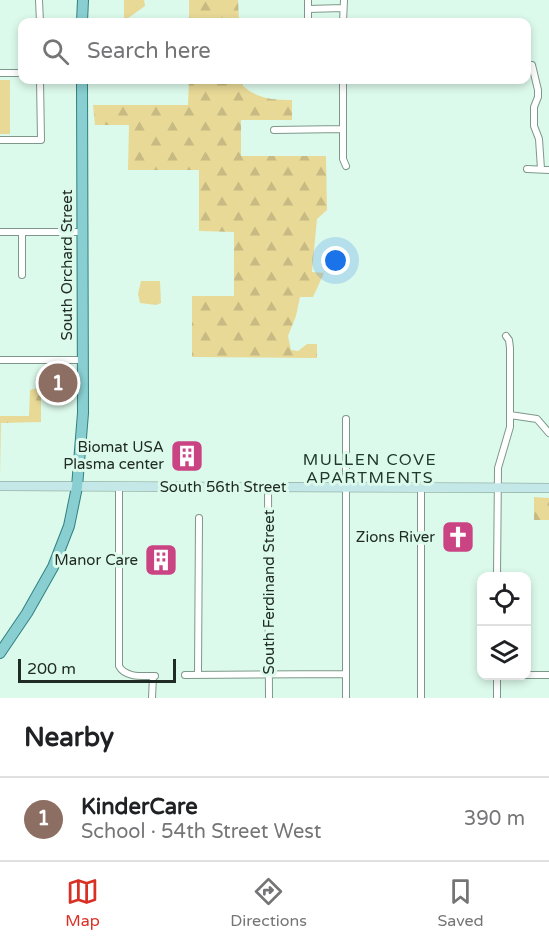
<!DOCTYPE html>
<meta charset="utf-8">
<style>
body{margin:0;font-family:"Varela Round",sans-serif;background:#f6f6f6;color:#202124}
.controls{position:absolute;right:18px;bottom:18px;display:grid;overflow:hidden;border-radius:12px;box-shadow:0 3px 9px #0003}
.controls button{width:54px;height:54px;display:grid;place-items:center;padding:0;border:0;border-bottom:2px solid #e0e0e0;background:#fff;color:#202124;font:30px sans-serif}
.scale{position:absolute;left:18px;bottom:15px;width:158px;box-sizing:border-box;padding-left:6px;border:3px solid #202b26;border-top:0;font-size:16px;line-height:21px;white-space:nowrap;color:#202b26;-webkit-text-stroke:4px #dcfaeb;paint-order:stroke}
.you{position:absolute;left:336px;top:261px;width:21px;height:21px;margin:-15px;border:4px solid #fff;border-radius:50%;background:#1a73e8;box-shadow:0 0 0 9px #1a73e833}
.badge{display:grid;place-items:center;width:39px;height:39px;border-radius:50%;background:#d93025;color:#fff;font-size:20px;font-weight:700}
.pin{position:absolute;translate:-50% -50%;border:3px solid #fff;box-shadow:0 2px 6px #0006}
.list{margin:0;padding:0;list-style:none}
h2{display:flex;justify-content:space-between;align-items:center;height:78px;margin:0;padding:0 24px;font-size:26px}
h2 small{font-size:20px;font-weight:400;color:#757577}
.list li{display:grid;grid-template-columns:39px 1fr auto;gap:18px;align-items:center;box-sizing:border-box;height:84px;padding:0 24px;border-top:2px solid #e0e0e0}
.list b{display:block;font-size:22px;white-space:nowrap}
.list p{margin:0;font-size:20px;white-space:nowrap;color:#757577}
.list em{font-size:20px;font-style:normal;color:#757577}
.icon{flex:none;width:33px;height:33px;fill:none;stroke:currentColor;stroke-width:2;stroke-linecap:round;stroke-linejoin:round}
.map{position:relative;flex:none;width:549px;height:698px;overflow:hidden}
.search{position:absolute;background:#fff;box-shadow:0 3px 9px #0003;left:18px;right:18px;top:18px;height:66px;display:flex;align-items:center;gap:15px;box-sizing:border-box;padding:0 21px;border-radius:12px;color:#757577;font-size:22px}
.sheet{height:162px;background:#fff}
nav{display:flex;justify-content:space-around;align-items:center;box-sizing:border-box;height:84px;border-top:2px solid #e0e0e0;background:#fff;font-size:16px;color:#757577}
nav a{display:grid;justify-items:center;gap:3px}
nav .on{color:#d93025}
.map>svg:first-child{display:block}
</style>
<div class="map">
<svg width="549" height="698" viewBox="0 0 549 698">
<defs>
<pattern id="forest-firs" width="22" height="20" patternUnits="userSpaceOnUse" patternTransform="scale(1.5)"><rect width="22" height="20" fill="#e8d997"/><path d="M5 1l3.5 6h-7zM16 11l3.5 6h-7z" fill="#c7ba82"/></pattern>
</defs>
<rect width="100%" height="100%" fill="#dcfaeb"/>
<!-- green -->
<path fill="#e8d997" d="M 124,0 L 144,0 L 145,6 L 124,21 Z
M 0,80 L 10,80 L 10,134 L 0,134 Z
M 141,281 L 160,281 L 161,303 L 156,305 L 140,303 L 138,294 Z"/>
<!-- forest -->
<path fill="url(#forest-firs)" d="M 189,0 L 238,0 L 239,22 L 189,22 Z
M 189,80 L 242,80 L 243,86 C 258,99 273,100 292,100 L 292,120 L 241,120 L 241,156 L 326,156 L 327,210 L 317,219 L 312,272 L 324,273 L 313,297 L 300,297 L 296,316 L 288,336 L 291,350 L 298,351 L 307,344 L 317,344 L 317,358 L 192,357 L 192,296 L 234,296 L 234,232 L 199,231 L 199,170 L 128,170 L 129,125 L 95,125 L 93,105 L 188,105 Z
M 41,387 L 41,422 L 1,423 L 0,477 L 0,416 L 29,416 L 30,390 Z
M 534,497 L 549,498 L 549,520 L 534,520 Z"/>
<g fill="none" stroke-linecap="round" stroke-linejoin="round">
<!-- minor casing -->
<g stroke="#7d988a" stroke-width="8">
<path id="minor" d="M 39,0 L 40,22
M 308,0 L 308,22
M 308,9 L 343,8
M 343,22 L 344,0
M 532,65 L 538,90 L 538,97 L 534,107 L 534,126 L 539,139 L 541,169
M 0,73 L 22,73
M 343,80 L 343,159 L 346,166
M 274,130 L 342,129
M 0,140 L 41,140 L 40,80
M 527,169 L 549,170
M 0,232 L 82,232
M 22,232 L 22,275
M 0,360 L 83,360
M 510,415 L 537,419 L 549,433
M 119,487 L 119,666 C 125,678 143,676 155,676
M 268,487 L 269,698
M 497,576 L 498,468 L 510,427 L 510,348 L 509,340 L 506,336
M 198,674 L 199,518
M 185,675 L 346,674
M 526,675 L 549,675
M 497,676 L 497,698
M 152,698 L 153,676
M 346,698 L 346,419
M 421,698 L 421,487"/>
</g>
<!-- secondary casing -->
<g stroke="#7d988a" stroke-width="10">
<path id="secondary" d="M 0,486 L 549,488"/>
</g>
<!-- primary casing -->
<g stroke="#328080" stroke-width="12">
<path id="primary" d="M 82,22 L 83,0
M 0,653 L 27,613 L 53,567 L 69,526 L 77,487 L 83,413 L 82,80"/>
</g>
<!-- minor -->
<use href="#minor" stroke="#fff" stroke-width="6"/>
<!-- secondary -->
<use href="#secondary" stroke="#c4e7e8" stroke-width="9"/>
<!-- primary -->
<use href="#primary" stroke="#89ced0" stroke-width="10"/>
</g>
<!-- icons -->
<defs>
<g id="building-square" transform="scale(1.725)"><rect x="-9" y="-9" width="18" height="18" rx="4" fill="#ca4383" stroke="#dcfaeb"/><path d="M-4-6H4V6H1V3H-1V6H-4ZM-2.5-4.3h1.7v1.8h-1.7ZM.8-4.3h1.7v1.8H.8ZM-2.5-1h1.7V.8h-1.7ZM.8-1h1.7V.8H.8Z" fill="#fff"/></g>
<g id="church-square" transform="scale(1.725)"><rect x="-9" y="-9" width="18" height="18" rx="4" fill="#ca4383" stroke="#dcfaeb"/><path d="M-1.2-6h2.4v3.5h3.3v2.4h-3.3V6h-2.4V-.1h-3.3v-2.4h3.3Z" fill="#fff"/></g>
</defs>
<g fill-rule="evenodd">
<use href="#building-square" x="187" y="456"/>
<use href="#church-square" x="458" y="537"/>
<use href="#building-square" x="161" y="560"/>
</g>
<g text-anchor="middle" stroke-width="6" stroke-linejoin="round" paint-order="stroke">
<!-- street labels -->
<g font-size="15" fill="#202b26" stroke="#dcfaeb">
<text transform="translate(67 265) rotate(-90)" y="5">South Orchard Street</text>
<text x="223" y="492">South 56th Street</text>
<text transform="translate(269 592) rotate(-90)" y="5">South Ferdinand Street</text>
</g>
<!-- poi labels -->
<g font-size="15" fill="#202b26" stroke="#dcfaeb" text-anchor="end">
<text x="164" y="452">Biomat USA<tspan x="164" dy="17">Plasma center</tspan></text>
<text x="435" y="542">Zions River</text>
<text x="138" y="565">Manor Care</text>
</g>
<!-- neighbourhood labels -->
<g font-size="16" letter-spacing="1.5" fill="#20382d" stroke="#dcfaeb">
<text x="370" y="465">MULLEN COVE<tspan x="370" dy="18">APARTMENTS</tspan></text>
</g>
</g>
</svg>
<div class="controls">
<button><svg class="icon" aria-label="locate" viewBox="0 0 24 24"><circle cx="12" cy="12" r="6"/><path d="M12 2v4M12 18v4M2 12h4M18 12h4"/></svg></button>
<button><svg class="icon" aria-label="layers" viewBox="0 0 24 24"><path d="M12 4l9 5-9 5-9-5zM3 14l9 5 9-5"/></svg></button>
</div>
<div class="scale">200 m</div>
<div class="you"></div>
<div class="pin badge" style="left:58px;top:383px;background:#8d6e63">1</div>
<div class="search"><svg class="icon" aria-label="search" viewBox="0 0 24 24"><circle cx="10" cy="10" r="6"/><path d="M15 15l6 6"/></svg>Search here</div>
</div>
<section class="sheet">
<h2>Nearby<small></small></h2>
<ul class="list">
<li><span class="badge" style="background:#8d6e63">1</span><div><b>KinderCare</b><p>School · 54th Street West</p></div><em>390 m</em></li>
</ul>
</section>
<nav>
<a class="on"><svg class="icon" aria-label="map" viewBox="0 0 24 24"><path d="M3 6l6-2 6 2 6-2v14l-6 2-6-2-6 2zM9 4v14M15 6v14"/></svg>Map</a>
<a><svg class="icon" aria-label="directions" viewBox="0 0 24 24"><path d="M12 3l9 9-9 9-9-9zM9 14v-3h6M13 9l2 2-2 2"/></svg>Directions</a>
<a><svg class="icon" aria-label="saved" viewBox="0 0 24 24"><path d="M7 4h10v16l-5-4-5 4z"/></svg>Saved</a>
</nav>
